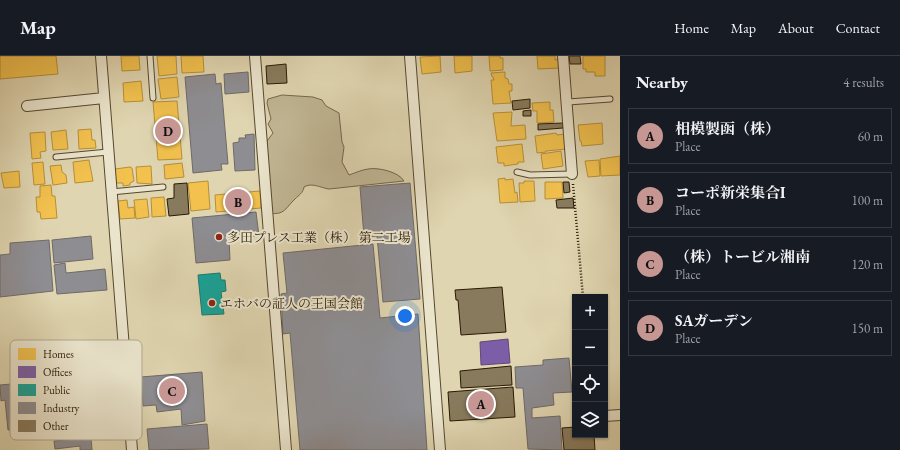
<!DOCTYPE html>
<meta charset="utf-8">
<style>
body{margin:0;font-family:"EB Garamond","Noto Serif JP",serif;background:#20242c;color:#f1f3f6}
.controls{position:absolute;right:12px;bottom:12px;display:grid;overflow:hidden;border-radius:0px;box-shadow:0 1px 3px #0004}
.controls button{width:36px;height:36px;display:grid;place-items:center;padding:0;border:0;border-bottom:1px solid #363941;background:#171b24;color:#f1f3f6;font:20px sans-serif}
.you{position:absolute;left:405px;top:260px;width:14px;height:14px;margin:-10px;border:3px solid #fff;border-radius:50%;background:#1a73e8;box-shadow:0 0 0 6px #1a73e833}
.badge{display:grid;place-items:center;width:26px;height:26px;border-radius:50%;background:#c59692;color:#111;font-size:13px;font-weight:700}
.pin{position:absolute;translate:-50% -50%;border:2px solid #fff;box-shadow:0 1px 4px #0006}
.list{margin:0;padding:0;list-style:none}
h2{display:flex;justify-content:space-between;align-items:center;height:52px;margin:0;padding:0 16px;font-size:17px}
h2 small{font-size:13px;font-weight:400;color:#9ea1a6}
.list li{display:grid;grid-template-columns:26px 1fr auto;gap:12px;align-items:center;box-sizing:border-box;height:56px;margin:0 8px 8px;padding:0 8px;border:1px solid #363941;border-radius:0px}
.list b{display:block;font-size:15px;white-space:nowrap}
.list p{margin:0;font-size:13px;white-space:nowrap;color:#9ea1a6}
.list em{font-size:13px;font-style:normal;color:#9ea1a6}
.icon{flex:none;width:22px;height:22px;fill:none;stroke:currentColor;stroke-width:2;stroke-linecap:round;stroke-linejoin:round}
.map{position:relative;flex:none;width:620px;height:394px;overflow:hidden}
header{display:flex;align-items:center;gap:24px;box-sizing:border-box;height:56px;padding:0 20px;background:#171b24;border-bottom:1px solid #363941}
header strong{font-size:19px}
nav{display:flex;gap:22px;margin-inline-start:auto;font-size:14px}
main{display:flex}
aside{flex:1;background:#171b24}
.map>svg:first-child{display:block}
</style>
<header>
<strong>Map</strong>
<nav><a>Home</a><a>Map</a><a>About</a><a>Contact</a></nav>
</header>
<main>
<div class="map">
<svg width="620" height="394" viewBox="0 0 620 394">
<rect width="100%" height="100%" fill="#dfd5b0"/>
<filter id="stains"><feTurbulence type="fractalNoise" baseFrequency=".005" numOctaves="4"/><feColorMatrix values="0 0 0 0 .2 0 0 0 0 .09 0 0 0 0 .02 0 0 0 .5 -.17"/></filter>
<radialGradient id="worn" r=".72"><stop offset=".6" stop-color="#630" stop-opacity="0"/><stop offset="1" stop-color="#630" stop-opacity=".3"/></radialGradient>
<!-- green -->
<path fill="#c0b593" stroke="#74674c" d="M 282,39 L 313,41 L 322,44 L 326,50 L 339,57 L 342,86 L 344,91 L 342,106 L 349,119 C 355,117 361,114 368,113 C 378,111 399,116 404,125 L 329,133 C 321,132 312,126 304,131 C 303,137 299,139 295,143 C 286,151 285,160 269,157 L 266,94 L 267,85 L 273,77 L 268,68 L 271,63 L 267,47 L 268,43 Z"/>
<!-- homes -->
<path fill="#f2c14e" stroke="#b68f38" d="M 0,0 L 56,0 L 58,18 L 0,23 Z
M 121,0 L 139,0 L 140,14 L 122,15 Z
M 157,0 L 176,0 L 177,18 L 159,20 Z
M 181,0 L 203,0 L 204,16 L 182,17 Z
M 440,0 L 441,16 L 422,18 L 420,1 Z
M 454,0 L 472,0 L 472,15 L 455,17 Z
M 489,0 L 500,0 L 500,2 L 503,2 L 503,14 L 490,15 Z
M 537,0 L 555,0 L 555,4 L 560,3 L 560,12 L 538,13 Z
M 583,0 L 605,0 L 605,20 L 595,20 L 595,16 L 586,16 L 586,13 L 583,13 Z
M 505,16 L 505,22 L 508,23 L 509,28 L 512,28 L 512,35 L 509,35 L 511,47 L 493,48 L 491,24 L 494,24 L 493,21 L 492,21 L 491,17 Z
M 177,21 L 179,41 L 161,43 L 158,23 Z
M 141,25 L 143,45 L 124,46 L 123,27 Z
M 177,45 L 182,103 L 158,104 L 153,46 Z
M 550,46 L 550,54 L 553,54 L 554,66 L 537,67 L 537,55 L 533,55 L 532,47 Z
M 512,56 L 511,70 L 525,69 L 526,83 L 497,85 L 493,57 Z
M 602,67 L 603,88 L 582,90 L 581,85 L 580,85 L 578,69 Z
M 91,73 L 92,84 L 95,84 L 96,92 L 79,93 L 78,74 Z
M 66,74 L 68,93 L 53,94 L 51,76 Z
M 45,76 L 46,95 L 40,96 L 41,102 L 32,103 L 30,77 Z
M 556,77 L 557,79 L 565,78 L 566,93 L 546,95 L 546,96 L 537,97 L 535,80 Z
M 522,88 L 524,106 L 518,106 L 518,108 L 504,110 L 504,107 L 498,107 L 496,91 Z
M 561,95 L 563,110 L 543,113 L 541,98 Z
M 620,100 L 620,119 L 601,120 L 600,103 Z
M 89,104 L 93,125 L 75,127 L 73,106 Z
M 599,104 L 600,120 L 588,121 L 585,105 Z
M 43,106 L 45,128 L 34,129 L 32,107 Z
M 182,107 L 184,121 L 165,123 L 164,109 Z
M 61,109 L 62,116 L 66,119 L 67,127 L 53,129 L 50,110 Z
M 151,110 L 152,128 L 137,127 L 136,111 Z
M 130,111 L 132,112 L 134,125 L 130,127 L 130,129 L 123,130 L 123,127 L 116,127 L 115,113 Z
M 19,115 L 20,131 L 4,132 L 1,117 Z
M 505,122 L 505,124 L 513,123 L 515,137 L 517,136 L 518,146 L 500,147 L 498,123 Z
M 208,125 L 210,153 L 191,155 L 188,127 Z
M 524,125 L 534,125 L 535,145 L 520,146 L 519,127 L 524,127 Z
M 545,126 L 562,126 L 563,142 L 545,143 Z
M 51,129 L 52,140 L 55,140 L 57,162 L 41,163 L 40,156 L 37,156 L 36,141 L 40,141 L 40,130 Z
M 260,135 L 261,152 L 216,156 L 215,139 Z
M 164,141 L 166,160 L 152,161 L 151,142 Z
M 147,143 L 149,161 L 136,163 L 134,144 Z
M 127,144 L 128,152 L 134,151 L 135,162 L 120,163 L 118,145 Z"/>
<!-- offices -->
<path fill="#7b5ea7" stroke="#624976" d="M 508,283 L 510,307 L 481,309 L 480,286 Z"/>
<!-- public -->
<path fill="#17a398" stroke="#1c7a6c" d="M 220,217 L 221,224 L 225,224 L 226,235 L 221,236 L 224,258 L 202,259 L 198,219 Z"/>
<!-- industry -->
<path fill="#8d8d92" stroke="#6f6a67" d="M 248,16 L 249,36 L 225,38 L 224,18 Z
M 215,18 L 216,28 L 221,27 L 228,108 L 221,108 L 222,114 L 193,117 L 185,21 Z
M 254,78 L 255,114 L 235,115 L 233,87 L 239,86 L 239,82 L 246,82 L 245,79 Z
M 410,127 L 420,243 L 383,246 L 377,180 L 364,181 L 360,131 Z
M 256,156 L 259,180 L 229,182 L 230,204 L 196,207 L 192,162 Z
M 91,180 L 93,203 L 54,207 L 52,184 Z
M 49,184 L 53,235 L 0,241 L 0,199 L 10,198 L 10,187 Z
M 373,188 L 380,262 L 418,258 L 427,394 L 300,394 L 290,277 L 283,278 L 281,238 L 287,237 L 283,197 Z
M 65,207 L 66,217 L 105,213 L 107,234 L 57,238 L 54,209 Z
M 569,302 L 572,336 L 553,337 L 554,349 L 532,352 L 532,362 L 560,360 L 562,394 L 528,393 L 523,332 L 516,332 L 515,311 L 543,309 L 543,304 Z
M 202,316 L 205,365 L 182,369 L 181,353 L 157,356 L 156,349 L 143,350 L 141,321 Z
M 120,324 L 123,363 L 94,366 L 95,382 L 91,382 L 92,394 L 80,394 L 80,390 L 55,393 L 54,385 L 75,383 L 74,368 L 8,374 L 5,344 L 1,345 L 0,329 L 11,328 L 12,333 Z
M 207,368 L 209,393 L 149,394 L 147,373 Z"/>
<!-- building -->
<path fill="#887b5d" stroke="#291904" d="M 569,0 L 580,0 L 581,8 L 570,8 Z
M 286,8 L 287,27 L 267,28 L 266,10 Z
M 530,43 L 530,52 L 513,54 L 512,45 Z
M 531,54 L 531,60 L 523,60 L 523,55 Z
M 563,67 L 563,72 L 538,74 L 538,68 Z
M 563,126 L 569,126 L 570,136 L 564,137 Z
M 187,127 L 189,158 L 169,160 L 167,143 L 174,142 L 174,128 Z
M 573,142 L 574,152 L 557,152 L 556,144 Z
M 502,231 L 506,276 L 461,279 L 458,244 L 456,244 L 455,234 Z
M 511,310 L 512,329 L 461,332 L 460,315 Z
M 513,331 L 515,361 L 450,365 L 448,336 Z
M 575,371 L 575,379 L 594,379 L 595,394 L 564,394 L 562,372 Z"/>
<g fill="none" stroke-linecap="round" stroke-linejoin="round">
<!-- lane casing -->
<g stroke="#56482f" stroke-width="7">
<path id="lane" d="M 150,0 L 153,42
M 568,46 L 610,43
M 56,101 L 108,96
M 517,116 L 530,119 L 572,118
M 111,136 L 163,131"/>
</g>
<!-- street casing -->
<g stroke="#56482f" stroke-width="12">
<path id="street" d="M 101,0 L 132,394
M 255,0 L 286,394
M 410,0 L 440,394
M 563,0 L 572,118
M 27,50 L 104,42
M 605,360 L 620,359"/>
</g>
<!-- path -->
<path stroke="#291904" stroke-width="2.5" stroke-dasharray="1 2" stroke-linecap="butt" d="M 573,128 L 583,241"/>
<!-- lane -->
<use href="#lane" stroke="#eae4cc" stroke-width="5"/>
<!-- street -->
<use href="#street" stroke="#eae4cc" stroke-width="10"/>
</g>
<!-- markers -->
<g fill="#8f2418" stroke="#eae4cc" stroke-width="1.5">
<circle cx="219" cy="181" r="4"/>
<circle cx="212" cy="247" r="4"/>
</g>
<g text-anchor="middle" stroke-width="4" stroke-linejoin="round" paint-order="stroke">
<!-- poi labels -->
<g font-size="13" fill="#291904" stroke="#eae4cc" text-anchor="start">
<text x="227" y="186">多田プレス工業（株） 第二工場</text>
<text x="220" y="252">エホバの証人の王国会館</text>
</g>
</g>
<!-- legend -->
<rect x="10" y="284" width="132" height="100" rx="6" fill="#eae4cc" stroke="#b0a790" stroke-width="1"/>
<rect x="18" y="292" width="18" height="12" fill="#f2c14e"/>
<rect x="18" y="310" width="18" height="12" fill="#7b5ea7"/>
<rect x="18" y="328" width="18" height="12" fill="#17a398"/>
<rect x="18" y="346" width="18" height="12" fill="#8d8d92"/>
<rect x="18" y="364" width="18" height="12" fill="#887b5d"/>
<g font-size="11" fill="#291904">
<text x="43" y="302">Homes</text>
<text x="43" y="320">Offices</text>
<text x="43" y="338">Public</text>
<text x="43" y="356">Industry</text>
<text x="43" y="374">Other</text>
</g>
<rect width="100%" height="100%" filter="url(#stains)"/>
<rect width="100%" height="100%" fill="url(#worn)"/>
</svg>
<div class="controls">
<button>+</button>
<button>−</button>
<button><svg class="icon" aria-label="locate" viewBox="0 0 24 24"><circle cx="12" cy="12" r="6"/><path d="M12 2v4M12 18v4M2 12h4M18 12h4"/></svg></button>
<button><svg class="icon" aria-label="layers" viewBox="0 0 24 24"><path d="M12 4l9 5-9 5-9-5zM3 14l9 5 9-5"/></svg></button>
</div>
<div class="you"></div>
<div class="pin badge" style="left:481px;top:348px">A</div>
<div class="pin badge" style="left:238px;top:146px">B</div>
<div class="pin badge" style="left:172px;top:335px">C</div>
<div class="pin badge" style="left:168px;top:75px">D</div>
</div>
<aside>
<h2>Nearby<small>4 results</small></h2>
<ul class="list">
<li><span class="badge">A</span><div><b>相模製函（株）</b><p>Place</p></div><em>60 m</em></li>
<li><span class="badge">B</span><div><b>コーポ新栄集合Ⅰ</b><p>Place</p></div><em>100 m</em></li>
<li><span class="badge">C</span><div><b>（株）トービル湘南</b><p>Place</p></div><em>120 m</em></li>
<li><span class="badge">D</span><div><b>SAガーデン</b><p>Place</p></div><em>150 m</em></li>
</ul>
</aside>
</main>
